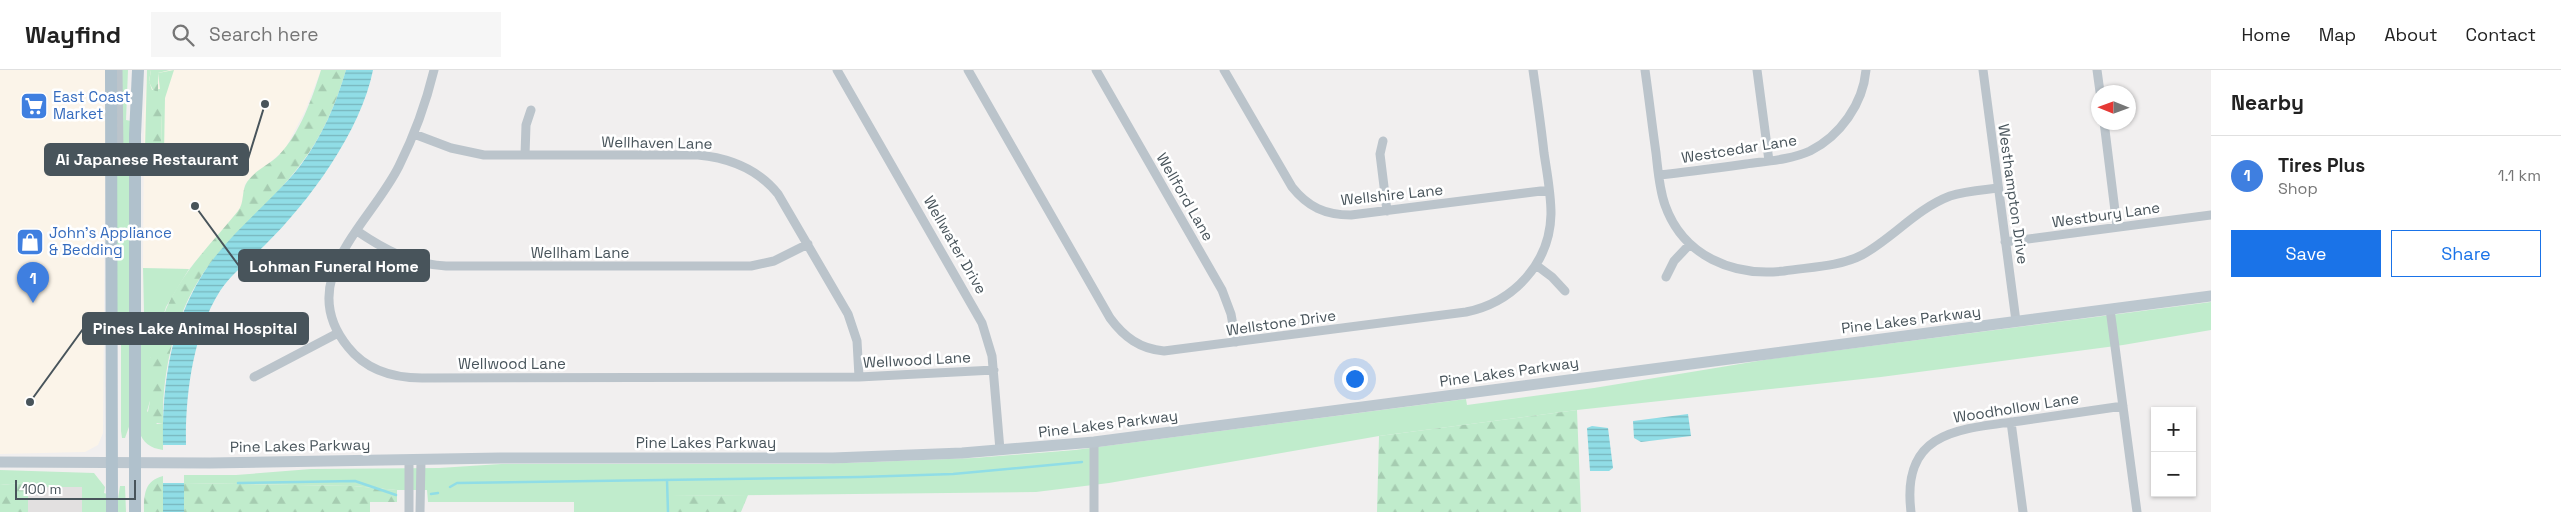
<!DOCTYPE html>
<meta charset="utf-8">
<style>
body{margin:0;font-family:"Space Grotesk",sans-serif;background:#f6f6f6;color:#222}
.controls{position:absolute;right:15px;bottom:15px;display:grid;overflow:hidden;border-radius:0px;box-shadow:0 1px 4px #0004}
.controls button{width:45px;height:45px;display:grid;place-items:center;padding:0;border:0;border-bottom:1px solid #e0e0e0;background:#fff;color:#222;font:25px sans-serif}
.compass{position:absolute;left:2091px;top:15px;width:45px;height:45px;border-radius:50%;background:#fff;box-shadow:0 1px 4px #0004;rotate:271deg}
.scale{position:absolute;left:15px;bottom:12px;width:121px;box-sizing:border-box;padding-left:5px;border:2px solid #48545b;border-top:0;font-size:14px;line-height:18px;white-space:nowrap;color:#48545b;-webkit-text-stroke:4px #fff;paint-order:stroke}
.you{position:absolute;left:1354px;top:308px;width:18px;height:18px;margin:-12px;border:4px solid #fff;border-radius:50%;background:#1a73e8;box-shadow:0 0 0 8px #1a73e833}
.badge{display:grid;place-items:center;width:32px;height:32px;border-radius:50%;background:#1a73e8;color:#fff;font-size:16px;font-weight:700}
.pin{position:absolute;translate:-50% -41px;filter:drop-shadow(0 1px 2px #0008)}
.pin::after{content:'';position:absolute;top:26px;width:18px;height:15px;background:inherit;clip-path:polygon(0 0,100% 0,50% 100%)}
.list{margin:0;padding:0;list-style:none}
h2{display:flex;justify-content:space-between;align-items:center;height:65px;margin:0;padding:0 20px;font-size:21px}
h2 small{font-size:16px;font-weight:400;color:#767676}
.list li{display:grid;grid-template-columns:32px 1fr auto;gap:15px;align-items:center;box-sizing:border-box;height:80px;padding:0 20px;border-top:1px solid #e0e0e0}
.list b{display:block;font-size:19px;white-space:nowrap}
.list p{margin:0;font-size:16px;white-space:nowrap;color:#767676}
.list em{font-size:16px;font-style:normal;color:#767676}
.actions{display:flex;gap:10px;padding:15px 20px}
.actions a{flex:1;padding:11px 0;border:1px solid #1a73e8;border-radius:0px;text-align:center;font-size:18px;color:#1a73e8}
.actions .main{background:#1a73e8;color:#fff}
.icon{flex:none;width:28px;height:28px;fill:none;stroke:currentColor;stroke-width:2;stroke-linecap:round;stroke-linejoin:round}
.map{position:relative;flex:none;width:2211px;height:442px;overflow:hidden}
header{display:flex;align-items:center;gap:30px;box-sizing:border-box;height:70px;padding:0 25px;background:#fff;border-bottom:1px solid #e0e0e0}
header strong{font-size:24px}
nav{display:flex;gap:28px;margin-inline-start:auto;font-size:18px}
.search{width:350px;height:45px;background:#f6f6f6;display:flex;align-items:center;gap:12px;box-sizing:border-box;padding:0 18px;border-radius:0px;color:#767676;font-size:19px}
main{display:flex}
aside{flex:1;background:#fff}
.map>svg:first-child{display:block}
</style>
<header>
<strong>Wayfind</strong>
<div class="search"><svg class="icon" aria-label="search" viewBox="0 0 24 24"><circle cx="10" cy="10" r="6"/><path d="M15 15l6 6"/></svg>Search here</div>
<nav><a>Home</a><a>Map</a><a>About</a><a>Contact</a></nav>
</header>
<main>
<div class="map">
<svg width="2211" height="442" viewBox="0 0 2211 442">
<defs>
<pattern id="forest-firs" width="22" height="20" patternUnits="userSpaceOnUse" patternTransform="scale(1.25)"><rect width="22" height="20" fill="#c0eccc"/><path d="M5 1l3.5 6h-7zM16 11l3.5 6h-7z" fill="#a6ccb1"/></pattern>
<pattern id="water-rules" width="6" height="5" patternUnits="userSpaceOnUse" patternTransform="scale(1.25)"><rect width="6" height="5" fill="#90dde6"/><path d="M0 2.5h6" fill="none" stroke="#78b6bd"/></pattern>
</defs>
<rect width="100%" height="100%" fill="#f1efef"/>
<!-- commercial -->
<path fill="#fbf4e9" d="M 0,0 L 106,0 L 103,363 L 98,375 L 85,382 L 0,384 Z
M 147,0 L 321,0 L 305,41 L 285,79 L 245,114 L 241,138 L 189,199 L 143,198 L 144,45 Z"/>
<!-- education -->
<path fill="#e2e0e0" d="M 0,415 L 82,417 L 82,442 L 0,442 Z"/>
<!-- green -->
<path fill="#c0eccc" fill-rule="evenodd" d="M 121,0 L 128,0 L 126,50 L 131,51 L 130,80 L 123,80 Z
M 147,0 L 151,0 L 149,11 L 152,20 L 160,19 L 158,3 L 174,0 L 165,28 L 164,84 L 158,91 L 149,87 L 145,79 ZM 153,39 L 162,40 L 161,74 L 153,73 Z
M 117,90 L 131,100 L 130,354 L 125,368 L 122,368 L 121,361 L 121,263 L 116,252 Z
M 143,198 L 189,199 L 166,237 L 160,257 L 164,262 L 172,266 L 171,269 L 166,270 L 150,288 L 150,331 L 147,341 L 157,354 L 163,353 L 163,380 C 150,378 143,373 139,361 L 139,256 L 144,242 Z
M 2211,232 L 2211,260 L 2123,275 L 1881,307 L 1577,340 L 1379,366 L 1109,413 L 1036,422 L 672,426 L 672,442 L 574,442 L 574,432 L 428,432 L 427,420 L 397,420 L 353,416 L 184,413 L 184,405 L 236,405 L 311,399 L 439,398 L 501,394 L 819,394 L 974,388 L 1075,380 L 1466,329 L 1467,335 L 1594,318 L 1770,289 Z
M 0,400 L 94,403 L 105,417 L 104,423 L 107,424 L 107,442 L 82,442 L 82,417 L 28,417 L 22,413 L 0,415 Z
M 120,416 L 125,416 L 126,442 L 116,442 Z"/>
<!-- forest -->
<path fill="url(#forest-firs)" d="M 151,0 L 170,0 L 158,3 L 158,22 L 153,20 L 149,12 Z
M 321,0 L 346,0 C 336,34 322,67 300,95 C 271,134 230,164 202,205 C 174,247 162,303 163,353 L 153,353 L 147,347 L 150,331 L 150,288 L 156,273 L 171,269 L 172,266 L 164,262 L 160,257 C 172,211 209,177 238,141 C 245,132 241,121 247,112 C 255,100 269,95 279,85 C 300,63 312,29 321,0 Z
M 159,37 L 162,40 L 161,74 L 156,75 L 153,73 L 152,43 L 153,39 Z
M 1577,340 L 1581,442 L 1377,442 L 1379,366 Z
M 163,406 L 163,442 L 144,442 C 144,425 144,411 163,406 Z
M 22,413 L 28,417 L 28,442 L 0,442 L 0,415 Z
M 184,413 L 353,416 L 397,420 L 397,432 L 370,432 L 370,442 L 184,442 Z
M 748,425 L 741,442 L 672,442 L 672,426 Z"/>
<!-- water -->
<path fill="url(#water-rules)" d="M 346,0 L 373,0 C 361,61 309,132 265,175 C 249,191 232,203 220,221 C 193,263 185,326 186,375 L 163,375 C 162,316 170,258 201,207 C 227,164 270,134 300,96 C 322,67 336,34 346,0 Z
M 1688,344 L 1691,366 L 1641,372 L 1634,368 L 1633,351 Z
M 1592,356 L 1608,358 L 1613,398 L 1609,401 L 1590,401 L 1587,358 Z
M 163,413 L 184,413 L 184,442 L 163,442 Z"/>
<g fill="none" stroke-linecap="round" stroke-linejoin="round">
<!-- stream -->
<path stroke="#90dde6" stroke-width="2.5" d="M 667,410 L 668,442
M 238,413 L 355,411 L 396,425
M 450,417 L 457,413 L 860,407 L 953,404 L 1082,392
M 431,424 L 438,423"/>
<!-- street -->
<path stroke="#bbc4cb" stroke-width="9" d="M 118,0 L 119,83 L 124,92 L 135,96
M 434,0 C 426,33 414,66 399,96 C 371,153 293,210 348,277 C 366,300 393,308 422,308 L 859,307 L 994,300
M 837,0 L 982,253 L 992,286 L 1000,380
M 968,0 L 1110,248 C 1124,267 1140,279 1164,281 L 1466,242 C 1514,232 1550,193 1551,144 C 1551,123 1547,103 1544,83 C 1541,55 1537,28 1533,0
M 1096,0 L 1222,220 L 1231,244 L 1236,272
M 1224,0 L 1292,117 C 1308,137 1325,145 1351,145 L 1549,120
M 1645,0 C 1649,28 1652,55 1656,83 C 1658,100 1659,118 1665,135 C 1683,186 1733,207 1784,201 C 1809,197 1839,197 1862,185 C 1893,168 1916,139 1950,126 C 1965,121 1982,120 1998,118
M 1757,0 L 1769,91
M 1983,0 L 2016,251
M 2097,0 L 2100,22
M 2104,52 L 2117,157
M 414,64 L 451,78 L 484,85 L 698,85 C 730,88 758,99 778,124 L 848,244 L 857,271 L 859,307
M 1383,71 L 1380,84 L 1387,141
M 525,85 L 526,55 L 531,40
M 1659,105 C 1688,102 1717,98 1746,94 C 1767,91 1790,90 1810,81 C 1840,66 1863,34 1866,0
M 357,161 C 385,180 411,194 446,196 L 751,196 L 774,191 L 808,174
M 2005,172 L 2211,145
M 1536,195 L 1552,207 L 1565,221
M 1666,207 L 1674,191 L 1690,174
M 2110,239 L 2137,442
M 254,307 L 338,263
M 2011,352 L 2023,442
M 1094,372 L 1094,442
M 409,442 L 409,390
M 420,442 L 421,390
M 1911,442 C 1901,361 1958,359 2020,351 C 2054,346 2089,341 2123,336"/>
<!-- secondary -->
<path stroke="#bcc7cf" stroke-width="11" d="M 0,392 L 210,393 L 500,388 L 833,388 L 962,383 L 1094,372 L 2211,226"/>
<!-- primary -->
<path stroke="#b0c1cc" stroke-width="12" d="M 111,0 L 112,442
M 135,442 L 135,65 L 138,0"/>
</g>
<!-- icons -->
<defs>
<g id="supermarket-square" transform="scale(1.4375)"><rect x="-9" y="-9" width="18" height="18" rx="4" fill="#3f7fe0" stroke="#fff"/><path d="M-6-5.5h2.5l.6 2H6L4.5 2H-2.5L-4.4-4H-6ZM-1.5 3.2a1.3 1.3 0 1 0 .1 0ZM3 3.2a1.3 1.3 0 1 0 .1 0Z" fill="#fff"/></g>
<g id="shop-square" transform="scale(1.4375)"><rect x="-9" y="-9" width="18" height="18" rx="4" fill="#3f7fe0" stroke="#fff"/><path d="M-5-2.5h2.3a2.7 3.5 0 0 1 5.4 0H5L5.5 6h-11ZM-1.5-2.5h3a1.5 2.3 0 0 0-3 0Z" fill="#fff"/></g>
</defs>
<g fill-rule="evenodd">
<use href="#supermarket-square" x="34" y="36"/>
<use href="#shop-square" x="30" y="172"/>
</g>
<g text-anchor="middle" stroke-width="5" stroke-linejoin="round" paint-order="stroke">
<!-- shop labels -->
<g font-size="15" fill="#366cbe" stroke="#fff" text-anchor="start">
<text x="53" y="32">East Coast<tspan x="53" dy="17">Market</tspan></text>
<text x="49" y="168">John's Appliance<tspan x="49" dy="17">&amp; Bedding</tspan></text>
</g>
<!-- street labels -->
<g font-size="15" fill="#48545b" stroke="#fff">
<text transform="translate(657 73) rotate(1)" y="5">Wellhaven Lane</text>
<text transform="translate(1739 79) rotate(-9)" y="5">Westcedar Lane</text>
<text transform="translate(2013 124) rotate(82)" y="5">Westhampton Drive</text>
<text transform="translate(1392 125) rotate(-6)" y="5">Wellshire Lane</text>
<text transform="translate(1185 127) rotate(60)" y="5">Wellford Lane</text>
<text transform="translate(2106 145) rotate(-8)" y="5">Westbury Lane</text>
<text transform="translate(955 175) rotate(60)" y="5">Wellwater Drive</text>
<text x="580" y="188">Wellham Lane</text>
<text transform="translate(1911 250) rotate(-7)" y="5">Pine Lakes Parkway</text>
<text transform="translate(1281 253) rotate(-8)" y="5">Wellstone Drive</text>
<text transform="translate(917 290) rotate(-3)" y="5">Wellwood Lane</text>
<text x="512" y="299">Wellwood Lane</text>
<text transform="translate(1509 302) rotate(-8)" y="5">Pine Lakes Parkway</text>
<text transform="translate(2016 338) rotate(-9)" y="5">Woodhollow Lane</text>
<text transform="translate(1108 354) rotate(-7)" y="5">Pine Lakes Parkway</text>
<text x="706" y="378">Pine Lakes Parkway</text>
<text transform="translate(300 376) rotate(-1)" y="5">Pine Lakes Parkway</text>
</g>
</g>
<!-- callouts -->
<path fill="none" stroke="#48545b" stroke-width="2" d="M265 34L248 89M195 136L239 196M30 332L83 259"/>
<g fill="#48545b" stroke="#fff" stroke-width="2">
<circle cx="265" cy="34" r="5"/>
<circle cx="195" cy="136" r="5"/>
<circle cx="30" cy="332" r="5"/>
</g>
<g fill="#48545b" stroke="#48545b" stroke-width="2">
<rect x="45" y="74" width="203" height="31" rx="5"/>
<rect x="239" y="180" width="190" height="31" rx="5"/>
<rect x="83" y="243" width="225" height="31" rx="5"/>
</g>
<g font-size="16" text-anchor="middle" font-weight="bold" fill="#fff">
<text x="147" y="95">Ai Japanese Restaurant</text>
<text x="334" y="202">Lohman Funeral Home</text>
<text x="195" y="264">Pines Lake Animal Hospital</text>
</g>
</svg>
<div class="controls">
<button>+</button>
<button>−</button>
</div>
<svg class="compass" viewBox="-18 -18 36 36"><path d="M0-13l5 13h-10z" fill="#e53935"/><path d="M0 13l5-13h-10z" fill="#767676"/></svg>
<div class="scale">100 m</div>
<div class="you"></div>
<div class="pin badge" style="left:33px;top:233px;background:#3f7fe0">1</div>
</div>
<aside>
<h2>Nearby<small></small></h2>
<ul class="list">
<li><span class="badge" style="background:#3f7fe0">1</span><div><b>Tires Plus</b><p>Shop</p></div><em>1.1 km</em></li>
</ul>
<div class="actions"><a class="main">Save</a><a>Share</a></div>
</aside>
</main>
